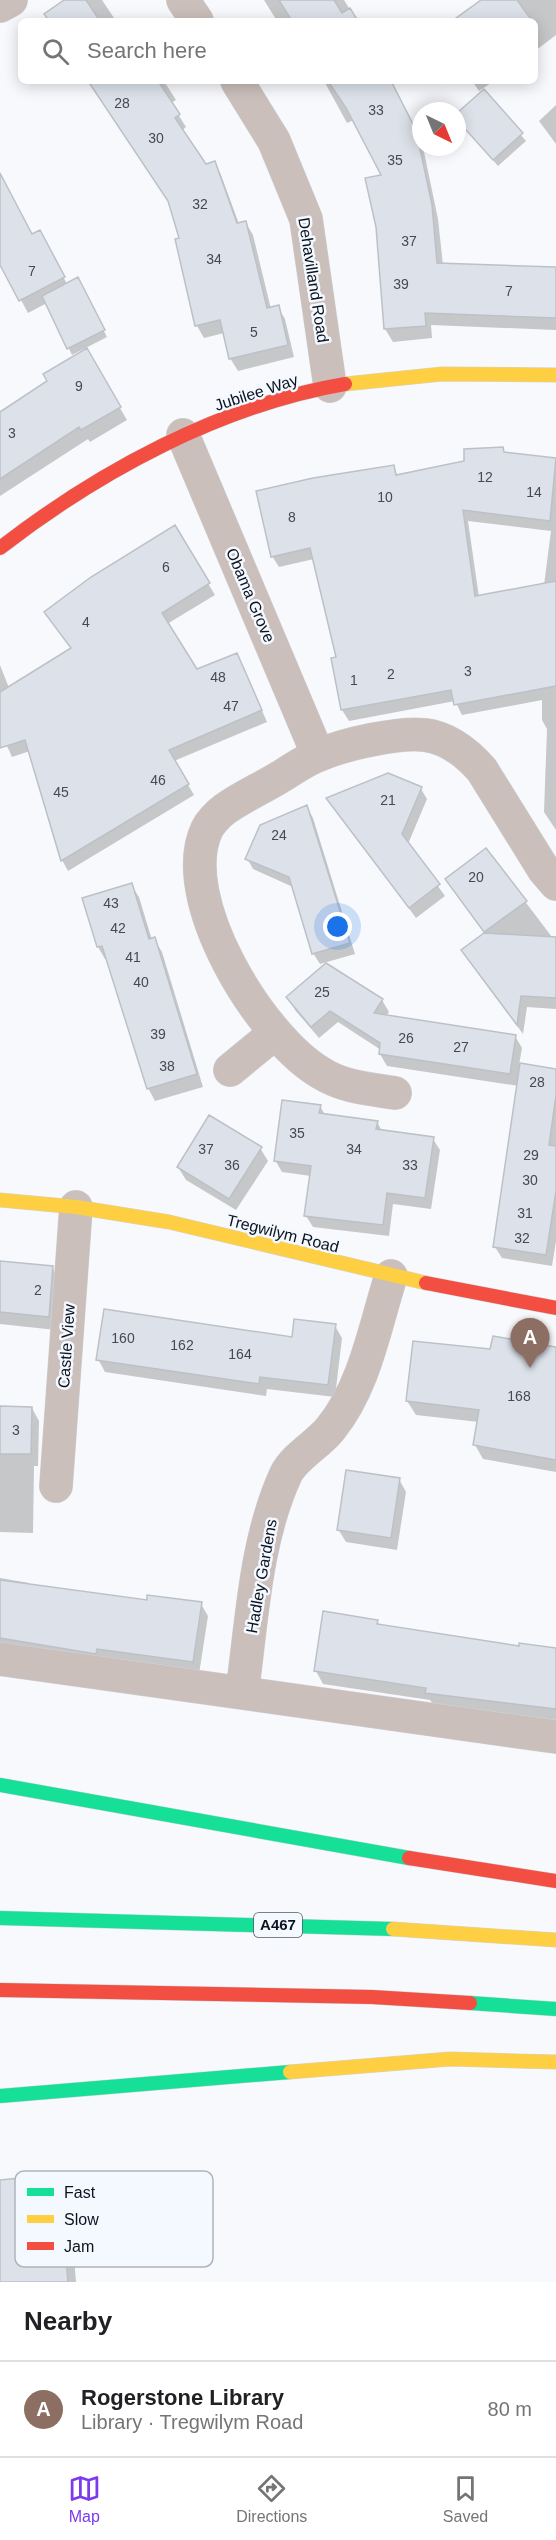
<!DOCTYPE html>
<meta charset="utf-8">
<style>
body{margin:0;font-family:Helvetica,sans-serif;background:#f6f6f6;color:#202124}
.compass{position:absolute;left:412px;top:102px;width:54px;height:54px;border-radius:50%;background:#fff;box-shadow:0 3px 15px #0003;rotate:137deg}
.you{position:absolute;left:338px;top:927px;width:21px;height:21px;margin:-15px;border:4px solid #fff;border-radius:50%;background:#1a73e8;box-shadow:0 0 0 9px #1a73e833}
.badge{display:grid;place-items:center;width:39px;height:39px;border-radius:50%;background:#7c3aed;color:#fff;font-size:20px;font-weight:700}
.pin{position:absolute;translate:-50% -50px;filter:drop-shadow(0 2px 3px #0008)}
.pin::after{content:'';position:absolute;top:32px;width:21px;height:18px;background:inherit;clip-path:polygon(0 0,100% 0,50% 100%)}
.list{margin:0;padding:0;list-style:none}
h2{display:flex;justify-content:space-between;align-items:center;height:78px;margin:0;padding:0 24px;font-size:26px}
h2 small{font-size:20px;font-weight:400;color:#757577}
.list li{display:grid;grid-template-columns:39px 1fr auto;gap:18px;align-items:center;box-sizing:border-box;height:96px;padding:0 24px;border-top:2px solid #e0e0e0}
.list b{display:block;font-size:22px;white-space:nowrap}
.list p{margin:0;font-size:20px;white-space:nowrap;color:#757577}
.list em{font-size:20px;font-style:normal;color:#757577}
.icon{flex:none;width:33px;height:33px;fill:none;stroke:currentColor;stroke-width:2;stroke-linecap:round;stroke-linejoin:round}
.map{position:relative;flex:none;width:556px;height:2282px;overflow:hidden}
.search{position:absolute;background:#fff;box-shadow:0 3px 15px #0003;left:18px;right:18px;top:18px;height:66px;display:flex;align-items:center;gap:15px;box-sizing:border-box;padding:0 21px;border-radius:9px;color:#757577;font-size:22px}
.sheet{height:174px;background:#fff}
nav{display:flex;justify-content:space-around;align-items:center;box-sizing:border-box;height:84px;border-top:2px solid #e0e0e0;background:#fff;font-size:16px;color:#757577}
nav a{display:grid;justify-items:center;gap:3px}
nav .on{color:#7c3aed}
.map>svg:first-child{display:block}
</style>
<div class="map">
<svg width="556" height="2282" viewBox="0 0 556 2282">
<rect width="100%" height="100%" fill="#f7f9fc"/>
<!-- shadow -->
<path fill="#0003" fill-rule="evenodd" d="M 67,0 L 102,0 L 116,21 L 50,21 Z
M 264,0 L 344,0 L 357,21 L 286,21 L 283,18 L 277,21 Z
M 483,0 L 556,0 L 556,35 L 535,51 L 535,21 L 454,21 Z
M 89,81 L 164,81 L 176,100 L 171,103 L 186,127 L 181,131 L 205,166 L 214,163 L 221,175 L 239,224 L 246,223 L 253,235 L 271,309 L 278,307 L 285,319 L 294,357 L 238,371 L 230,358 L 224,333 L 204,338 L 197,326 L 181,239 L 170,204 Z
M 324,81 L 391,81 L 423,147 L 438,219 L 443,265 L 556,268 L 556,330 L 431,325 L 432,338 L 393,342 L 385,329 L 377,227 L 384,176 L 354,120 L 347,123 Z
M 472,81 L 494,81 L 479,91 Z
M 484,91 L 526,141 L 498,166 L 457,119 L 457,115 Z
M 556,105 L 556,144 L 539,121 Z
M 0,174 L 32,236 L 46,244 L 67,284 L 81,286 L 107,337 L 72,355 L 47,303 L 28,313 L 0,261 Z
M 86,350 L 127,420 L 90,442 L 88,439 L 0,496 L 0,414 L 49,382 Z
M 502,449 L 505,454 L 556,459 L 556,830 L 544,812 L 547,729 L 542,720 L 542,700 L 462,715 L 455,701 L 349,721 L 342,710 L 337,658 L 314,559 L 279,567 L 272,556 L 393,467 L 398,476 L 466,463 ZM 468,521 L 551,531 L 544,585 L 479,597 Z
M 174,527 L 215,595 L 167,624 L 196,671 L 242,665 L 267,722 L 174,761 L 194,795 L 68,871 L 62,860 L 30,751 L 12,757 L 3,737 L 0,738 L 0,665 L 9,688 L 72,649 L 46,612 Z
M 421,789 L 427,799 L 408,844 L 445,896 L 416,918 L 328,799 Z
M 307,807 L 313,818 L 355,954 L 320,964 L 313,953 L 293,887 L 253,869 L 247,858 Z
M 486,850 L 552,937 L 556,937 L 556,1009 L 527,1007 L 523,1034 L 463,951 L 485,934 L 447,880 Z
M 131,885 L 139,897 L 152,940 L 154,939 L 162,952 L 203,1087 L 155,1101 L 148,1088 L 108,959 L 105,959 L 98,947 Z
M 288,998 L 382,1000 L 389,1012 L 386,1016 L 515,1036 L 522,1048 L 519,1065 L 556,1070 L 556,1241 L 552,1266 L 502,1258 L 495,1247 L 519,1086 L 387,1066 L 380,1054 L 381,1050 L 338,1022 L 319,1038 L 295,1010 Z
M 320,1106 L 325,1115 L 377,1122 L 382,1131 L 433,1139 L 440,1150 L 431,1209 L 393,1204 L 389,1236 L 313,1227 L 306,1216 L 311,1176 L 282,1172 L 275,1160 Z
M 260,1148 L 268,1161 L 236,1210 L 186,1180 L 178,1167 Z
M 0,1262 L 52,1267 L 59,1280 L 56,1330 L 0,1324 Z
M 335,1326 L 342,1338 L 335,1397 L 267,1389 L 266,1396 L 105,1372 L 98,1359 L 294,1339 Z
M 556,1349 L 556,1472 L 483,1459 L 475,1445 L 479,1422 L 416,1415 L 407,1401 L 491,1351 Z
M 0,1408 L 32,1408 L 39,1421 L 38,1466 L 34,1466 L 33,1533 L 0,1532 Z
M 399,1479 L 406,1492 L 397,1550 L 346,1542 L 338,1529 Z
M 0,1578 L 29,1583 L 31,1586 L 148,1602 L 201,1604 L 208,1616 L 199,1674 L 0,1649 Z
M 377,1621 L 380,1626 L 520,1648 L 556,1649 L 556,1721 L 434,1705 L 430,1700 L 323,1684 L 316,1671 Z
M 58,2176 L 69,2195 L 76,2282 L 0,2282 L 0,2181 Z"/>
<!-- building -->
<path fill="#dde2ea" stroke="#bcc1c8" stroke-width="1.5" d="M 64,0 L 86,0 L 100,21 L 49,21 L 44,14 Z
M 279,0 L 334,0 L 342,13 L 350,8 L 358,21 L 292,21 Z
M 481,0 L 517,0 L 532,21 L 452,21 Z
M 88,81 L 158,81 L 180,114 L 175,118 L 206,164 L 215,161 L 237,223 L 246,221 L 267,308 L 279,305 L 288,345 L 229,359 L 220,320 L 195,326 L 175,239 L 179,238 L 168,201 Z
M 328,81 L 391,81 L 416,130 L 432,205 L 437,263 L 556,267 L 556,318 L 425,313 L 426,326 L 384,329 L 376,227 L 365,178 L 381,175 L 346,108 Z
M 484,89 L 523,133 L 493,160 L 457,120 L 457,113 Z
M 0,173 L 32,234 L 40,230 L 65,277 L 19,301 L 0,265 Z
M 78,277 L 105,330 L 67,349 L 42,296 Z
M 87,348 L 121,407 L 81,430 L 79,427 L 0,479 L 0,412 L 47,381 L 43,374 Z
M 503,447 L 504,452 L 556,458 L 550,521 L 463,510 L 475,596 L 556,581 L 556,686 L 454,705 L 451,690 L 341,710 L 331,658 L 336,657 L 310,548 L 271,557 L 256,491 L 313,478 L 394,465 L 396,475 L 464,461 L 464,449 Z
M 175,525 L 210,583 L 162,613 L 197,669 L 237,653 L 262,710 L 169,750 L 189,784 L 61,861 L 25,740 L 0,748 L 0,692 L 71,648 L 44,612 L 91,577 Z
M 388,773 L 422,787 L 402,834 L 440,884 L 409,908 L 326,798 Z
M 307,805 L 350,943 L 312,954 L 289,877 L 245,859 L 260,825 Z
M 486,848 L 527,901 L 484,932 L 445,879 Z
M 132,883 L 149,939 L 155,937 L 197,1074 L 147,1089 L 102,946 L 97,947 L 82,898 Z
M 484,933 L 556,937 L 556,998 L 521,996 L 517,1025 L 461,950 Z
M 326,963 L 383,999 L 374,1013 L 516,1035 L 510,1074 L 379,1054 L 380,1043 L 330,1011 L 311,1027 L 286,997 Z
M 520,1063 L 556,1069 L 556,1095 L 549,1145 L 556,1146 L 556,1191 L 546,1255 L 493,1247 Z
M 282,1100 L 321,1105 L 319,1113 L 378,1121 L 376,1129 L 434,1137 L 425,1198 L 387,1193 L 383,1225 L 304,1216 L 311,1166 L 274,1161 Z
M 209,1115 L 262,1147 L 229,1199 L 177,1167 Z
M 0,1261 L 53,1266 L 49,1317 L 0,1312 Z
M 104,1309 L 292,1337 L 294,1319 L 336,1324 L 328,1385 L 260,1377 L 259,1384 L 96,1360 Z
M 493,1336 L 556,1347 L 556,1460 L 473,1445 L 479,1410 L 406,1401 L 413,1341 L 490,1349 Z
M 0,1406 L 32,1407 L 31,1454 L 0,1454 Z
M 346,1470 L 400,1478 L 391,1538 L 337,1530 Z
M 0,1580 L 147,1600 L 147,1595 L 202,1602 L 193,1662 L 97,1649 L 96,1654 L 0,1638 Z
M 323,1611 L 378,1620 L 377,1624 L 519,1646 L 519,1643 L 556,1648 L 556,1709 L 425,1693 L 426,1688 L 314,1671 Z
M 59,2174 L 68,2282 L 0,2282 L 0,2180 Z"/>
<g fill="none" stroke-linecap="round" stroke-linejoin="round">
<!-- street casing -->
<g stroke="#d2d4d8" stroke-width="34">
<path id="street" d="M 183,0 L 197,21
M 0,6 L 11,0
M 237,81 L 274,141 L 306,219 L 330,386
M 183,435 L 318,755
M 230,1070 L 275,1033
M 395,1093 C 369,1089 343,1087 321,1073 C 261,1038 174,898 207,829 C 210,823 218,814 225,809 C 242,797 262,788 280,777 C 292,770 305,760 319,755 C 345,744 398,732 425,735 C 449,738 467,753 482,770 L 544,870 L 556,884
M 56,1486 L 76,1207
M 0,1659 L 556,1737
M 242,1693 C 252,1621 255,1541 286,1474 C 295,1456 319,1444 331,1428 C 365,1386 375,1326 391,1276"/>
</g>
<!-- fast casing -->
<g stroke="#d2d4d8" stroke-width="15">
<path id="fast" d="M 0,1785 L 409,1858
M 0,1918 L 393,1929
M 470,2003 L 556,2009
M 0,2096 L 290,2072"/>
</g>
<!-- slow casing -->
<g stroke="#d2d4d8" stroke-width="15">
<path id="slow" d="M 345,384 L 442,374 L 556,375
M 0,1200 L 76,1207 L 169,1222 L 426,1283
M 393,1929 L 556,1940
M 290,2072 L 450,2059 L 556,2062"/>
</g>
<!-- jam casing -->
<g stroke="#d2d4d8" stroke-width="15">
<path id="jam" d="M 0,548 C 98,472 221,405 345,384
M 426,1283 L 556,1308
M 409,1858 L 556,1881
M 0,1990 L 372,1997 L 470,2003"/>
</g>
<!-- street -->
<use href="#street" stroke="#cabfbb" stroke-width="33"/>
<!-- fast -->
<use href="#fast" stroke="#16e098" stroke-width="14"/>
<!-- slow -->
<use href="#slow" stroke="#ffcf43" stroke-width="14"/>
<!-- jam -->
<use href="#jam" stroke="#f24e42" stroke-width="14"/>
</g>
<g text-anchor="middle" stroke-width="5" stroke-linejoin="round" paint-order="stroke">
<!-- number labels -->
<g font-size="14" fill="#434a54">
<text x="122" y="108">28</text>
<text x="376" y="115">33</text>
<text x="156" y="143">30</text>
<text x="395" y="165">35</text>
<text x="200" y="209">32</text>
<text x="409" y="246">37</text>
<text x="214" y="264">34</text>
<text x="32" y="276">7</text>
<text x="401" y="289">39</text>
<text x="509" y="296">7</text>
<text x="254" y="337">5</text>
<text x="79" y="391">9</text>
<text x="12" y="438">3</text>
<text x="485" y="482">12</text>
<text x="534" y="497">14</text>
<text x="385" y="502">10</text>
<text x="292" y="522">8</text>
<text x="166" y="572">6</text>
<text x="86" y="627">4</text>
<text x="468" y="676">3</text>
<text x="391" y="679">2</text>
<text x="218" y="682">48</text>
<text x="354" y="685">1</text>
<text x="231" y="711">47</text>
<text x="158" y="785">46</text>
<text x="61" y="797">45</text>
<text x="388" y="805">21</text>
<text x="279" y="840">24</text>
<text x="476" y="882">20</text>
<text x="111" y="908">43</text>
<text x="118" y="933">42</text>
<text x="133" y="962">41</text>
<text x="141" y="987">40</text>
<text x="322" y="997">25</text>
<text x="158" y="1039">39</text>
<text x="406" y="1043">26</text>
<text x="461" y="1052">27</text>
<text x="167" y="1071">38</text>
<text x="537" y="1087">28</text>
<text x="297" y="1138">35</text>
<text x="206" y="1154">37</text>
<text x="354" y="1154">34</text>
<text x="531" y="1160">29</text>
<text x="232" y="1170">36</text>
<text x="410" y="1170">33</text>
<text x="530" y="1185">30</text>
<text x="525" y="1218">31</text>
<text x="522" y="1243">32</text>
<text x="38" y="1295">2</text>
<text x="123" y="1343">160</text>
<text x="182" y="1350">162</text>
<text x="240" y="1359">164</text>
<text x="519" y="1401">168</text>
<text x="16" y="1435">3</text>
</g>
<!-- shield labels -->
<rect fill="#f4f8ff" stroke="#525862" stroke-width="1.5" x="254" y="1913" width="48" height="24" rx="4.5"/>
<g font-size="15" font-weight="bold" fill="#0d141f">
<text x="278" y="1930">A467</text>
</g>
<!-- street labels -->
<g font-size="16" fill="#0d141f" stroke="#f4f8ff">
<text transform="translate(314 280) rotate(81)" y="6">Dehavilland Road</text>
<text transform="translate(256 392) rotate(-18)" y="6">Jubilee Way</text>
<text transform="translate(251 595) rotate(67)" y="6">Obama Grove</text>
<text transform="translate(283 1233) rotate(14)" y="6">Tregwilym Road</text>
<text transform="translate(66 1346) rotate(-86)" y="6">Castle View</text>
<text transform="translate(261 1576) rotate(-80)" y="6">Hadley Gardens</text>
</g>
</g>
<!-- legend -->
<rect x="15" y="2171" width="198" height="96" rx="9" fill="#f4f8ff" stroke="#afb4bc" stroke-width="1.5"/>
<rect x="27" y="2188" width="27" height="8" fill="#16e098"/>
<rect x="27" y="2215" width="27" height="8" fill="#ffcf43"/>
<rect x="27" y="2242" width="27" height="8" fill="#f24e42"/>
<g font-size="16" fill="#0d141f">
<text x="64" y="2198">Fast</text>
<text x="64" y="2225">Slow</text>
<text x="64" y="2252">Jam</text>
</g>
</svg>
<svg class="compass" viewBox="-18 -18 36 36"><path d="M0-13l5 13h-10z" fill="#e53935"/><path d="M0 13l5-13h-10z" fill="#757577"/></svg>
<div class="you"></div>
<div class="pin badge" style="left:530px;top:1368px;background:#8d6e63">A</div>
<div class="search"><svg class="icon" aria-label="search" viewBox="0 0 24 24"><circle cx="10" cy="10" r="6"/><path d="M15 15l6 6"/></svg>Search here</div>
</div>
<section class="sheet">
<h2>Nearby<small></small></h2>
<ul class="list">
<li><span class="badge" style="background:#8d6e63">A</span><div><b>Rogerstone Library</b><p>Library · Tregwilym Road</p></div><em>80 m</em></li>
</ul>
</section>
<nav>
<a class="on"><svg class="icon" aria-label="map" viewBox="0 0 24 24"><path d="M3 6l6-2 6 2 6-2v14l-6 2-6-2-6 2zM9 4v14M15 6v14"/></svg>Map</a>
<a><svg class="icon" aria-label="directions" viewBox="0 0 24 24"><path d="M12 3l9 9-9 9-9-9zM9 14v-3h6M13 9l2 2-2 2"/></svg>Directions</a>
<a><svg class="icon" aria-label="saved" viewBox="0 0 24 24"><path d="M7 4h10v16l-5-4-5 4z"/></svg>Saved</a>
</nav>
